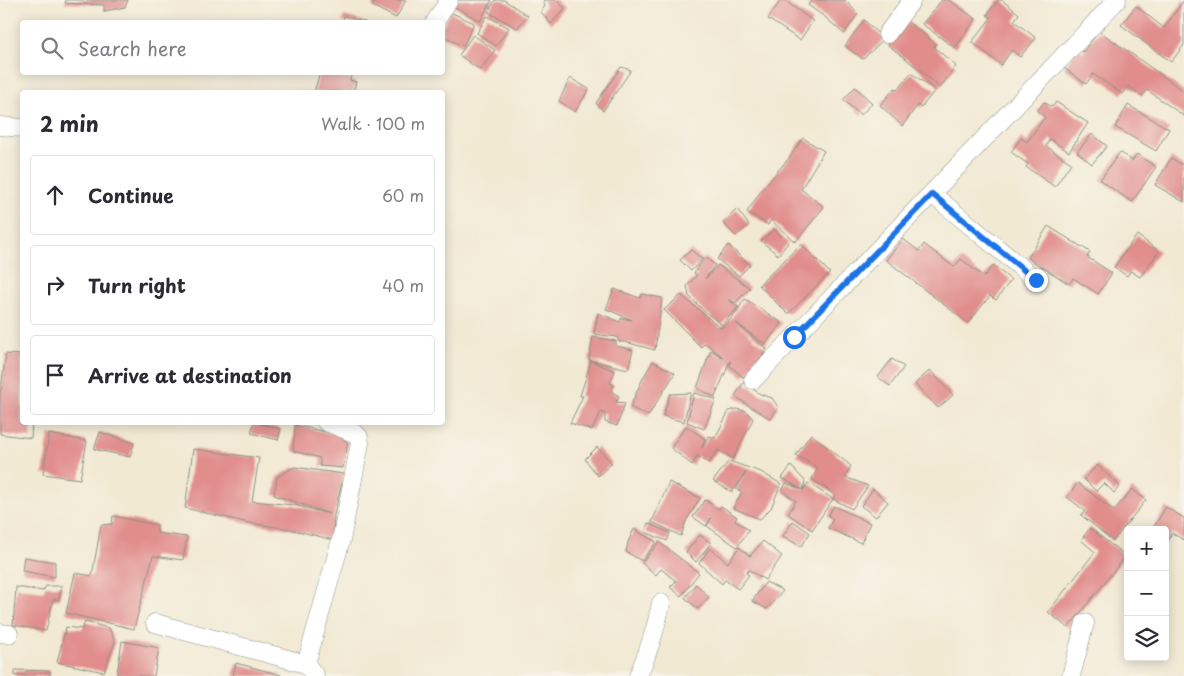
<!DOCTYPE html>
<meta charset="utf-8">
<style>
body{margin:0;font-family:"Playpen Sans",sans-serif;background:#f7f7f7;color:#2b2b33}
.controls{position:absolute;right:15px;bottom:15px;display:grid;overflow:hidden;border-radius:5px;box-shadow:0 2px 12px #0003}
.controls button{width:45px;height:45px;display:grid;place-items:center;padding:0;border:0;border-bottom:1px solid #e1e1e2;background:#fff;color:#2b2b33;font:25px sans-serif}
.stop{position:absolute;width:15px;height:15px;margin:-11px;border:4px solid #1a73e8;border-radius:50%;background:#fff}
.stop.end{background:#1a73e8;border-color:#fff;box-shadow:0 1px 5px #0008}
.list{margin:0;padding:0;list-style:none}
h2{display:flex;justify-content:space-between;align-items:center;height:65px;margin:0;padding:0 20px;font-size:21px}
h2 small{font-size:16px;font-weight:400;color:#7c7c81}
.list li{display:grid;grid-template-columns:32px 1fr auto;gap:15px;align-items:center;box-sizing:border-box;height:80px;margin:0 10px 10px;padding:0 10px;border:1px solid #e1e1e2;border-radius:5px}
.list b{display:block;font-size:19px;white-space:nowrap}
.list em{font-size:16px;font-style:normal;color:#7c7c81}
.icon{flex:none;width:28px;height:28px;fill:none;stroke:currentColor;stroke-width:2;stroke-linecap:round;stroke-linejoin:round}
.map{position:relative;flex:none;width:1184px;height:676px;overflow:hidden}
.search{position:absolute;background:#fff;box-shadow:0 2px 12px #0003;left:20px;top:20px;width:425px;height:55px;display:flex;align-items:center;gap:12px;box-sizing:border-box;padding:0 18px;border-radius:5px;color:#7c7c81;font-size:19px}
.panel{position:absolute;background:#fff;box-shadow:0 2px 12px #0003;left:20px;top:90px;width:425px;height:335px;border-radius:5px}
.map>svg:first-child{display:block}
</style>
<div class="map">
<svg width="1184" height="676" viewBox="0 0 1184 676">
<rect width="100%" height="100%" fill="#f7f3e8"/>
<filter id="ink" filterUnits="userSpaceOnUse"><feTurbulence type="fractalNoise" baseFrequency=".02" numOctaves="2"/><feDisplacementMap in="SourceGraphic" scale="10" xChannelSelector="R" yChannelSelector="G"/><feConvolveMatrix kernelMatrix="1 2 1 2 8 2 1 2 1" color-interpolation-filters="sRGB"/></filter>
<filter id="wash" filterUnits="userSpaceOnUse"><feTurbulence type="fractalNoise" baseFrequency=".0096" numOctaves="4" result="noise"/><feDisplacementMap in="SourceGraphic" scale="20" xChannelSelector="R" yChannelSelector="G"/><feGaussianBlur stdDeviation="1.12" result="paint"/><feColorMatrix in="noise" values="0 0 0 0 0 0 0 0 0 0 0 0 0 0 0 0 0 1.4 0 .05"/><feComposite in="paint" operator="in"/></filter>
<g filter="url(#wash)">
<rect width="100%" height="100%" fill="#f2e9d3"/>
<g id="blocks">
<!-- building -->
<path fill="#e18d8c" d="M 66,0 L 128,0 L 125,7 L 104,11 L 104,5 L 65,3 Z
M 376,0 L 406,0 L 396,18 L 372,6 Z
M 457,0 L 492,0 L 480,21 L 453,6 Z
M 495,0 L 504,0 L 528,16 L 517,28 L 488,12 Z
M 544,0 L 556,0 L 565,8 L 551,24 L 541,12 L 545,6 L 543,2 Z
M 781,0 L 784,0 L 813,21 L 800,40 L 768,19 Z
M 812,0 L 845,0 L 858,14 L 844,34 L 825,17 L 808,5 Z
M 942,0 L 949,0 L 976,19 L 955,48 L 922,24 Z
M 998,0 L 1002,0 L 1019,14 L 1014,21 L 1036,38 L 1020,57 L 1012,50 L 1001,65 L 972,42 L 991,18 L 987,15 Z
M 1184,0 L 1184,45 L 1171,62 L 1121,25 L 1136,6 L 1164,28 Z
M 450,12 L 474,23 L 463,46 L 442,36 L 442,27 Z
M 344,16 L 365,22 L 342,22 Z
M 487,16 L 509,28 L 496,46 L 477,33 Z
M 864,20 L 884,39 L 863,59 L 845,46 Z
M 907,21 L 936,44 L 934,47 L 956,66 L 940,88 L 919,69 L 888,45 Z
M 1099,31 L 1184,91 L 1184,116 L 1147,90 L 1142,96 L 1128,86 L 1122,94 L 1093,74 L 1086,84 L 1064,68 L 1078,48 L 1083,52 Z
M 473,35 L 495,50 L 480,70 L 459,55 Z
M 621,67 L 631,70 L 603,111 L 596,103 Z
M 320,72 L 325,72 L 337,76 L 338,72 L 352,72 L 350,80 L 356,82 L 353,92 L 314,92 Z
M 911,73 L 935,90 L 921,108 L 918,105 L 902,126 L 880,105 L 895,88 L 897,90 Z
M 570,78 L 589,89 L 575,112 L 559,101 Z
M 855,87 L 872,103 L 861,115 L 843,100 Z
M 1044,102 L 1052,107 L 1056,102 L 1088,123 L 1069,152 L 1050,139 L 1046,146 L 1071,163 L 1055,187 L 1026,167 L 1028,164 L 1011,152 L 1021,138 L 1027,142 L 1045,117 L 1037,111 Z
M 1128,105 L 1169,129 L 1156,151 L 1115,127 Z
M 1092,134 L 1107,146 L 1092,164 L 1077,152 Z
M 803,138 L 824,151 L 801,189 L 824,207 L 795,242 L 771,220 L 768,225 L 747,212 L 763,188 L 789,158 Z
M 1120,152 L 1132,161 L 1137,154 L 1156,167 L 1132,202 L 1100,180 Z
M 1171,158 L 1184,166 L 1184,202 L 1155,185 Z
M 737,209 L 749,225 L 736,236 L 723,223 Z
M 1048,226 L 1090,252 L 1087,257 L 1112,273 L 1098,294 L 1073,278 L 1069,284 L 1028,258 Z
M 774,229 L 788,243 L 778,255 L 761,241 Z
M 1137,235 L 1159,251 L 1140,277 L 1131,271 L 1127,276 L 1114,267 Z
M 903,239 L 919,251 L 924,244 L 954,267 L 961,259 L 984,277 L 993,265 L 1011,280 L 996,300 L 990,296 L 968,323 L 886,260 Z
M 801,244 L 830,273 L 788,314 L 759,285 Z
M 728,245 L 750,265 L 739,276 L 717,259 Z
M 691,250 L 702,259 L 691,271 L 680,260 Z
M 705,257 L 715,265 L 705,279 L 718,265 L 750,288 L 735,303 L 728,299 L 738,307 L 722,325 L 703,310 L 689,296 L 687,286 L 697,275 L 694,273 Z
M 614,289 L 640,298 L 642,294 L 662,298 L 655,350 L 625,342 L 619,342 L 617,337 L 594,334 L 598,313 L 620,322 L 621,318 L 632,320 L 606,309 Z
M 681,295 L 721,328 L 731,319 L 745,299 L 782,323 L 765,344 L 736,323 L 767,349 L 756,365 L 743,377 L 730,366 L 730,361 L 715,397 L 697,388 L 711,350 L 724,358 L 705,343 L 701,347 L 664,310 Z
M 593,337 L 616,341 L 616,346 L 633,350 L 628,369 L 589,360 Z
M 6,354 L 22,355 L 22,422 L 32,422 L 31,438 L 0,434 L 0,394 Z
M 892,359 L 904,367 L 890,386 L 878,377 Z
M 591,361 L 615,371 L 610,383 L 614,385 L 611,391 L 619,396 L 616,402 L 625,403 L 617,426 L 605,422 L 605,414 L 601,412 L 592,430 L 570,423 L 583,396 L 580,396 Z
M 653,361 L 675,373 L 648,416 L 630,407 L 643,378 Z
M 930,370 L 953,395 L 938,408 L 915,384 Z
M 744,382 L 760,394 L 772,398 L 778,407 L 771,419 L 751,407 L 735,396 Z
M 691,393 L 684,422 L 663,416 L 670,394 Z
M 694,393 L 716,399 L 704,429 L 687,422 Z
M 736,409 L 746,411 L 753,419 L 733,459 L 718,450 L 709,463 L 697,456 L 692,465 L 671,448 L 686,426 L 705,439 L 702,448 L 709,436 L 715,438 L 729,411 Z
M 254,422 L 281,429 L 278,440 L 251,433 Z
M 295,425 L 339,435 L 348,443 L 343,468 L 320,466 L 320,458 L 293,451 Z
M 100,432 L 134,443 L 130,457 L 94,449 Z
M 49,434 L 87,441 L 80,479 L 43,474 Z
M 811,434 L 851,466 L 845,477 L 868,486 L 852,509 L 833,499 L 835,495 L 812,479 L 818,468 L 796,455 Z
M 597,447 L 612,463 L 598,476 L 585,459 Z
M 193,449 L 259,458 L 252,501 L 294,505 L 330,514 L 274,495 L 277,477 L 294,467 L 344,474 L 334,515 L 333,540 L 290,529 L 249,523 L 185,508 Z
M 729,461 L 761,472 L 781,484 L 771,508 L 760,519 L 733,508 L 742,492 L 736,489 L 746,472 L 732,492 L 713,481 Z
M 1097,465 L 1120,486 L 1114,493 L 1104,483 L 1096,491 L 1084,479 Z
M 791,466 L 805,481 L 803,490 L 782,478 Z
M 669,482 L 700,498 L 686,521 L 681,536 L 652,522 Z
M 786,483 L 803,490 L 808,483 L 833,499 L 812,530 L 788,514 L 796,501 L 782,491 Z
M 1078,483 L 1114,511 L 1132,489 L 1146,500 L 1113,541 L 1081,515 L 1085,511 L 1067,497 Z
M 873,489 L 888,502 L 876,517 L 861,506 Z
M 705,500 L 719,509 L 721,506 L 737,517 L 735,520 L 749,530 L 737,547 L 707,526 L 711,518 L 706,526 L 693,517 Z
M 834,506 L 870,523 L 861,543 L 828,528 L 833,519 L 828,516 Z
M 1166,507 L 1184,518 L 1184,540 L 1172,533 L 1165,544 L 1165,530 L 1152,530 Z
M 113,516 L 157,525 L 157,533 L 187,537 L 183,560 L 153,556 L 134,629 L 66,613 L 75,573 L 92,576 L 101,525 L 112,524 Z
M 793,521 L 810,533 L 801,547 L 783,536 Z
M 648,523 L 670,533 L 667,541 L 645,532 Z
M 1090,528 L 1126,556 L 1068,628 L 1048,612 L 1095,552 L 1081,540 Z
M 634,529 L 656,542 L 642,561 L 626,552 L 628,542 Z
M 700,535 L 711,543 L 696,562 L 686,552 Z
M 763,541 L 782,556 L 765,580 L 749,570 L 746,573 L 749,575 L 738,589 L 725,580 L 722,584 L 699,563 L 710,548 L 728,563 L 739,547 L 750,556 Z
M 659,542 L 699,573 L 681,596 L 670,587 L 676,581 L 661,569 L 656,575 L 642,563 Z
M 24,557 L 55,562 L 55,577 L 22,571 Z
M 766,582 L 783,591 L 767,609 L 752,601 Z
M 696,584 L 709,597 L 698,609 L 685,598 Z
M 46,586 L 62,586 L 59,599 L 53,600 L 46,631 L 13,625 L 16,587 L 43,591 Z
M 85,622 L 109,628 L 115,642 L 104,672 L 57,662 L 66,627 L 82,629 Z
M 122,641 L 159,648 L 154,676 L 140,676 L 117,674 Z
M 236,663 L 281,675 L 281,676 L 233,676 Z
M 15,670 L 50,671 L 50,676 L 15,676 Z"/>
</g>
</g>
<g filter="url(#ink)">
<use href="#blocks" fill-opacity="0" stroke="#889384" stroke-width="1"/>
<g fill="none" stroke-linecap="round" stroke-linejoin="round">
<!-- minor casing -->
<g stroke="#889384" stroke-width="19">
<path id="minor" d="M 435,22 L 449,0
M 887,34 L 912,0
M 0,126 L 22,128
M 932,194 L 1036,280
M 753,380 L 1117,0
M 155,623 L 306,664 L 315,676
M 0,633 L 9,634
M 306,664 L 341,540 L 360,443 L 359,437 L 356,434 L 326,422
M 638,676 C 649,651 656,629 661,603
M 1071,676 L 1085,623"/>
</g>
<!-- minor -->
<use href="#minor" stroke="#fff" stroke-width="18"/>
</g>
</g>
<g fill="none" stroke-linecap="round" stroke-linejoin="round" filter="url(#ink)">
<!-- route -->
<path stroke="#1a73e8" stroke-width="6" d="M 794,337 L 932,194 L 1036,280"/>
</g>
</svg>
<div class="controls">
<button>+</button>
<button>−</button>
<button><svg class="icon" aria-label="layers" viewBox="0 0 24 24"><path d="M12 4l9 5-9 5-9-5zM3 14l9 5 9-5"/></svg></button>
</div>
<div class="stop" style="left:794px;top:337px"></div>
<div class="stop end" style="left:1036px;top:280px"></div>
<div class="search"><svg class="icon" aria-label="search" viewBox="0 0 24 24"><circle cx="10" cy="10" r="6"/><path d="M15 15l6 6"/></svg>Search here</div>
<section class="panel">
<h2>2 min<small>Walk · 100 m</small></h2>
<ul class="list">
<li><svg class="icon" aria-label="ahead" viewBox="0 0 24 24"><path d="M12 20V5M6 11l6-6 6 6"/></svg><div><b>Continue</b></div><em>60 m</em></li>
<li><svg class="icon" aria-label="right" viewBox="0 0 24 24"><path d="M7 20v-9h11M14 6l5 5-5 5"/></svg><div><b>Turn right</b></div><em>40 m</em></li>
<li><svg class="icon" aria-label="arrive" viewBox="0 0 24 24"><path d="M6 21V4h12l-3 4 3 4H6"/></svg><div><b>Arrive at destination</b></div></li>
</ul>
</section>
</div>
